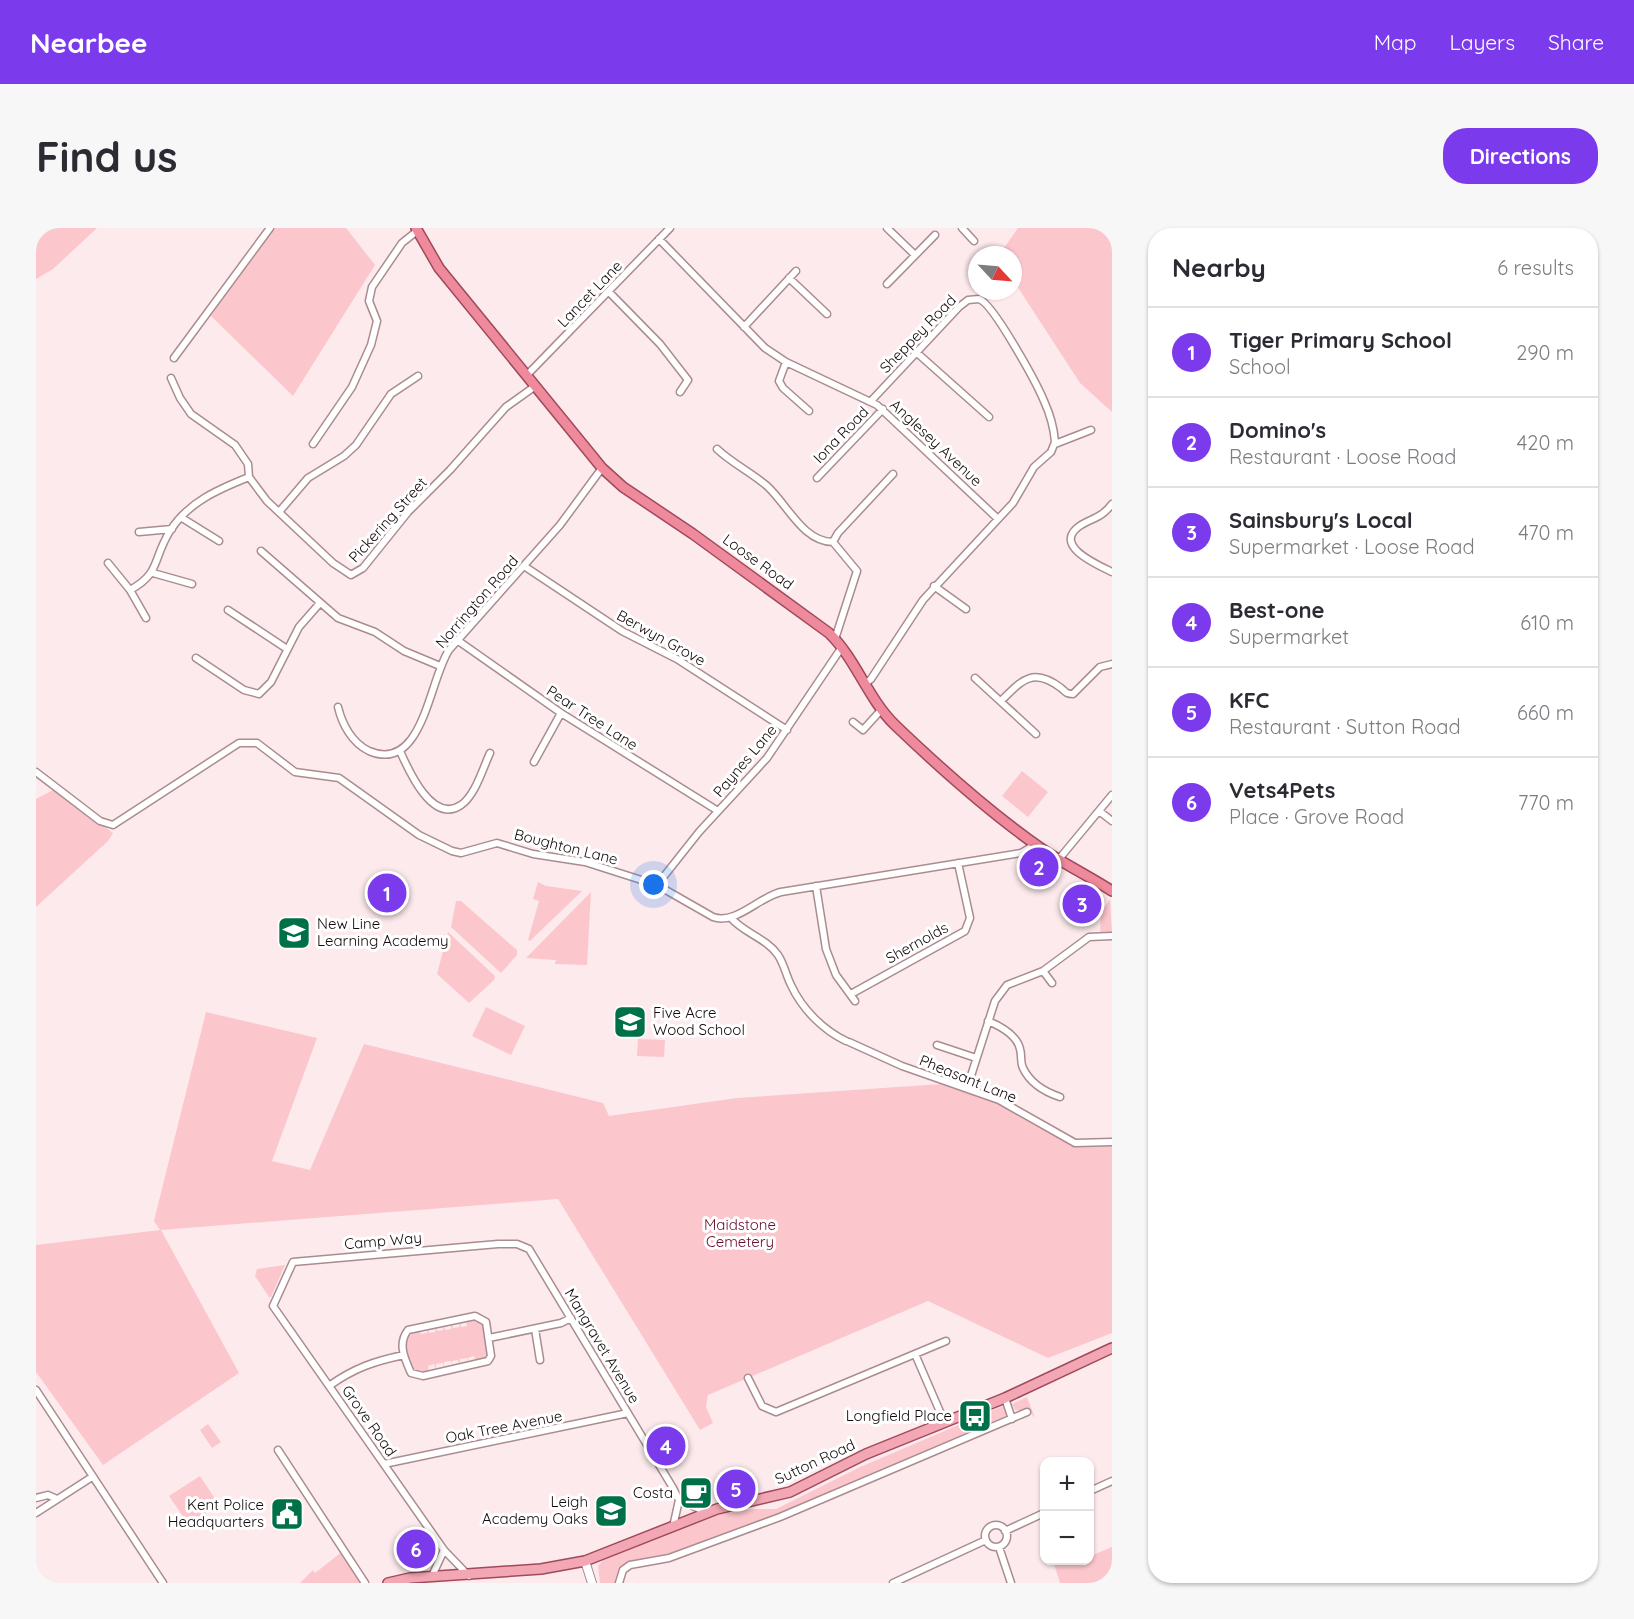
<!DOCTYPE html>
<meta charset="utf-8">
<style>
body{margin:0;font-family:Quicksand,sans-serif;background:#f7f7f7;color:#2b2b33}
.controls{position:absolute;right:18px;bottom:18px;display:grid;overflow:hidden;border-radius:12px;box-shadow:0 2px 4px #0004}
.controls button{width:54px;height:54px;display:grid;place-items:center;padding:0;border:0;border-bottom:2px solid #e1e1e2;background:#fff;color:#2b2b33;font:30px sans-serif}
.compass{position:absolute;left:932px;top:18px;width:54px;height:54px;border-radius:50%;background:#fff;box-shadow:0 2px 4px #0004;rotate:116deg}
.you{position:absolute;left:618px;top:657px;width:21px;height:21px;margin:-15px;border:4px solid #fff;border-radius:50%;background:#1a73e8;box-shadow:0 0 0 9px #1a73e833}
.badge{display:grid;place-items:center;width:39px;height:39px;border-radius:50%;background:#7c3aed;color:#fff;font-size:20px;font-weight:700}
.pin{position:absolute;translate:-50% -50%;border:3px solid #fff;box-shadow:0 2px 6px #0006}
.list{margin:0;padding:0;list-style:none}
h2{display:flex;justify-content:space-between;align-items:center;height:78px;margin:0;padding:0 24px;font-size:26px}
h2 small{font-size:20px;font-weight:400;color:#7c7c81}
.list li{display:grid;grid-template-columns:39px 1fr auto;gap:18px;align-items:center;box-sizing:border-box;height:90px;padding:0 24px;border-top:2px solid #e1e1e2}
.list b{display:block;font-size:22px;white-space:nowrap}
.list p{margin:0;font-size:20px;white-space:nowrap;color:#7c7c81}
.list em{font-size:20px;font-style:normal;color:#7c7c81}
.map{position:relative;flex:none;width:1076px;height:1355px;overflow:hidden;border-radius:24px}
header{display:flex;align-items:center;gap:36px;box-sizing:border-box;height:84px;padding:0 30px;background:#7c3aed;color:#fff}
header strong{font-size:28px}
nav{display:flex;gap:33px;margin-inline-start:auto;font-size:21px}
.intro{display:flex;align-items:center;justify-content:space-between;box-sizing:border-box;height:144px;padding:0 36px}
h1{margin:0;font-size:42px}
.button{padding:15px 27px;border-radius:24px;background:#7c3aed;color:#fff;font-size:21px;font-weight:700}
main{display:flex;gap:36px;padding:0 36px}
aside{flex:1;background:#fff;border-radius:24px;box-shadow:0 2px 4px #0004}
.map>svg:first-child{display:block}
</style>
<header>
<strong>Nearbee</strong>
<nav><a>Map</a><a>Layers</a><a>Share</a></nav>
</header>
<div class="intro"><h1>Find us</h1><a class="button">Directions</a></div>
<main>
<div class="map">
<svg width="1076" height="1355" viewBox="0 0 1076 1355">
<rect width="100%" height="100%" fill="#fdeaec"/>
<!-- green -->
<path fill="#fbc7cd" d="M 0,0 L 61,0 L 17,41 L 0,51 Z
M 234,0 L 310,0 L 339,37 L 257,168 L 175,88 Z
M 982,0 L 1076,0 L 1076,184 L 1044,155 L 977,52 L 977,27 L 963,27 Z
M 986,543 L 1012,564 L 992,589 L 966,568 Z
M 19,561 L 77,605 L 72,613 L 0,679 L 0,571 Z
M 502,654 L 510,658 L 546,663 L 494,713 L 492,712 L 503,673 L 497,671 Z
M 555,664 L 551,737 L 519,736 L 520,732 L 490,730 Z
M 1074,671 L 1076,706 L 1064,704 L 1065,684 Z
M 420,673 L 425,673 L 481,722 L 481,727 L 465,745 L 415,699 Z
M 412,704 L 459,748 L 458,752 L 433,775 L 401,746 Z
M 450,779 L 489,798 L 475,827 L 436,808 Z
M 170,784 L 281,810 L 236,933 L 274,942 L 328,816 L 567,875 L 573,888 L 701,870 L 906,856 L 962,875 L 1037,918 L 1076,916 L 1076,1105 L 1012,1130 L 892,1073 L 672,1167 L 670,1179 L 677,1195 L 664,1202 L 522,971 L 125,1002 L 203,1145 L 67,1237 L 0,1144 L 0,1017 L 124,1002 L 118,993 Z
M 602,811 L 629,812 L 628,829 L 601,828 Z
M 249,1037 L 235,1069 L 233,1069 L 219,1048 L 221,1041 Z
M 437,1090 L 448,1095 L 454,1123 L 447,1132 L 440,1135 L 438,1128 L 432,1130 L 432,1136 L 431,1130 L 424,1131 L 424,1137 L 422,1132 L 416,1133 L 416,1139 L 415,1133 L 408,1134 L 408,1141 L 407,1135 L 400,1136 L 400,1142 L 398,1136 L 392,1138 L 393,1144 L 384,1144 L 377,1141 C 369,1127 365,1106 384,1101 L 385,1106 L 391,1105 L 392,1099 L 393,1105 L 399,1104 L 400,1097 L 401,1103 L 407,1102 L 408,1096 L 409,1102 L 415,1101 L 415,1094 L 417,1100 L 423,1099 L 424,1092 L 425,1099 L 431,1098 L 430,1091 Z
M 991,1169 L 999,1190 L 992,1182 L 979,1182 L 976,1176 Z
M 969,1177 L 973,1187 L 971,1190 L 742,1288 L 644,1323 L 596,1333 L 583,1343 L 581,1355 L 564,1355 L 562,1338 L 567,1332 L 684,1286 L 718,1281 L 740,1281 L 822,1240 Z
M 172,1196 L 185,1214 L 176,1220 L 164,1202 Z
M 164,1248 L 183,1277 L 153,1297 L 133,1268 Z
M 1054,1318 L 1057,1327 L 1076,1319 L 1076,1355 L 1024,1355 L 1017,1333 L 1054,1332 Z
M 307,1323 L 326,1355 L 264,1355 L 277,1342 L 279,1345 Z"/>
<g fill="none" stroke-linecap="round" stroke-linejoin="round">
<!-- minor casing -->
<g stroke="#aa8c8f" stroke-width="9">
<path id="minor" d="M 851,0 L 879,27
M 926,0 L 938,13
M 623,11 L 729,120 L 750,134 L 841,177 L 962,291
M 753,50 L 791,86
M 851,56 L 899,7
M 573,64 L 624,116 L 652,152 L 644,164
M 708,99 L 760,43
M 880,124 L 953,189
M 138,130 L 234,0
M 750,134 L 743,153 L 747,160 L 773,183
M 490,148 L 634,0
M 135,150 L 144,170 L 155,186 L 199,217 L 212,236 L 213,249 L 231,273 L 297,335 L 315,347 L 327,340 L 372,284 L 414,242 L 470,179 L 498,159
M 277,216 L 316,159 L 335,117 L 341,93 L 333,73 L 336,59 L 366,15 L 381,3
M 1019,216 L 1055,202
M 681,221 C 697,236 715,244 731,258 C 751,276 767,314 797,314
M 781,250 L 847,181
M 1076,276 C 1065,290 1059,289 1045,297 C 1014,317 1062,337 1076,344
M 243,284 L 272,250 L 308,228 L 320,217 L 355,166 L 382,148
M 146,290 L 183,313
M 103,304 L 136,301
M 797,314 L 821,343 L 799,411
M 797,314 L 802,305 L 857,246
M 225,323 L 302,390 L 339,404 L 368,423 L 404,438
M 72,335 L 94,362 L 110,390
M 488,338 L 586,403 L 641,431 L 751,502
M 117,345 L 156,356
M 898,358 L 930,381
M 94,362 C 125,345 116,332 134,303 C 152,274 183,261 213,249
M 192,382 L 251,421
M 421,412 L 525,485 L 682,583
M 160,430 L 208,462 L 223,466 L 235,454 L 263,399 L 284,375
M 939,450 L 1000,506
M 829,456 L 835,451 L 887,372 L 977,275 L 998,239 L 1015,224 L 1019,214 C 1018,201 1014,186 1008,173 C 1001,156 957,75 943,71 L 932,72 L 923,79 L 835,173
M 966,472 C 986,452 997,439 1025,460 C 1030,464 1030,466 1037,466 L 1064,439 L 1076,436
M 302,479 C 306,496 316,515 333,523 C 387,546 393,452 413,422 L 524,297 L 566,240
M 817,494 L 827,502 L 846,481
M 364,523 C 372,541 396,597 425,577 C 439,568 447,540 454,525
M 498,534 L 525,485
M 0,544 L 64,593 L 77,597 L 203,515 L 221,515 L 259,544 L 303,550 L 383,607 L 416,623 L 425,625 L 461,615 L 497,626 L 549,634 L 621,657 L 677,689 C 700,697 723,669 745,664 L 985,625 L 1000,616
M 1063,583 L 1076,593
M 1023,631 L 1076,567
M 621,657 L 663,604 L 731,530 L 806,419
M 780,658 L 790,721 L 800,747 L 819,773
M 695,690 C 708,705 730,710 742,727 C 748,736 750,747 755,757 C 766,781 787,802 810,813
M 1007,743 L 1016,755
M 815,766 L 929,703 L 934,690 L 922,635
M 952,793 C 964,798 981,807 984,821 C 986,827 984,834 987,840 C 994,855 1009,864 1024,869
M 813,814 L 866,838 L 963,872 L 1039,915 L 1076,914
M 901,817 L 940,830
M 933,854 L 959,773 L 971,757 L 1007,743 L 1053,709 L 1076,708
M 439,1088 L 450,1094 L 455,1128 L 452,1133 L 387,1148 L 375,1145 C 369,1131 361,1116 372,1102 Z
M 499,1101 L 504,1132
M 453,1110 L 525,1095 L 535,1090
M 879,1126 L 908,1193
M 712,1150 L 726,1178 L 740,1184 L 910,1113
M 293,1158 C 318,1140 339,1133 368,1127
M 0,1162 L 127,1355
M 969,1170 L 976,1191
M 242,1222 L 329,1355
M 348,1236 L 592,1185
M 1054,1263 L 1076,1253
M 0,1270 L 12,1267 L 21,1271
M 643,1272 L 670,1284
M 0,1285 L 56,1249
M949 1308a11 11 0 1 1 22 0a11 11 0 1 1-22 0Z
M 969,1303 L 1008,1285
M 963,1319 L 975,1355
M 396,1348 L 408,1322
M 433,1348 L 408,1322 L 237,1078 L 257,1034 L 462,1016 L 481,1016 L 493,1021 L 637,1260 L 643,1272 L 637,1299
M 583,1355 L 587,1342 L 594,1337 L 633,1330 L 744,1289 L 991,1184
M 857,1355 L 950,1312"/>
</g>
<!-- tertiary casing -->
<g stroke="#aa8c8f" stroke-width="10">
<path id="tertiary" d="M 549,1333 L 556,1355"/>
</g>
<!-- primary casing -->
<g stroke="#9f4a5a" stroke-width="12">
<path id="primary" d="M 352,1355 L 374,1350 L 505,1341 L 549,1333 L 681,1281 L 754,1264 L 830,1226 L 969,1170 L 1076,1120"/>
</g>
<!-- trunk casing -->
<g stroke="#9f4a5a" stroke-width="12">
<path id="trunk" d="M 380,0 L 403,40 L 566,240 L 587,259 L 657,306 L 793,405 C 820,431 832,471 859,497 C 905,541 954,585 1006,621 C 1028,636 1053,648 1076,663"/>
</g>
<!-- minor -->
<use href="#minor" stroke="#fff" stroke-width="6"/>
<!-- tertiary -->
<use href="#tertiary" stroke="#fff" stroke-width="8"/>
<!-- primary -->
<use href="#primary" stroke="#f3a7b5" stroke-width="9"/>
<!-- trunk -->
<use href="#trunk" stroke="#ef8a9c" stroke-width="9"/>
</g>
<!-- icons -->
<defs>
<g id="school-square" transform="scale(1.725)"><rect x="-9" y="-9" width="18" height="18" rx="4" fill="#007049" stroke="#fff"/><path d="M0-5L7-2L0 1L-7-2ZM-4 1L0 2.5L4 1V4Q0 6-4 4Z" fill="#fff"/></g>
<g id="bus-square" transform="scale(1.725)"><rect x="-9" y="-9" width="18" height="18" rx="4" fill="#007049" stroke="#fff"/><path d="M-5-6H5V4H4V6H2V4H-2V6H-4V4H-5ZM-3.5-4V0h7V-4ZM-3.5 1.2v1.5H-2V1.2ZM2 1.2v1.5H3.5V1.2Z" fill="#fff"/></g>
<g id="cafe-square" transform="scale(1.725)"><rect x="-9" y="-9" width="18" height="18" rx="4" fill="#007049" stroke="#fff"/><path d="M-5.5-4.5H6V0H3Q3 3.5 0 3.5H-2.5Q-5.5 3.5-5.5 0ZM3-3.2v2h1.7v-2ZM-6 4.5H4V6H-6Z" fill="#fff"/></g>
<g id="civic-square" transform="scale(1.725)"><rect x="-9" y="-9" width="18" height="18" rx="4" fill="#007049" stroke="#fff"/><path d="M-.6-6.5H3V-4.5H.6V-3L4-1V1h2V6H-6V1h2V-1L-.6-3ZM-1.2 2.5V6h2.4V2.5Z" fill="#fff"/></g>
</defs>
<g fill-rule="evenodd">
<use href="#school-square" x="258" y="705"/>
<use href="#school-square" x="594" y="794"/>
<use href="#bus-square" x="939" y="1188"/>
<use href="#cafe-square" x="660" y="1265"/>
<use href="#school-square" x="575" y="1283"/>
<use href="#civic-square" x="251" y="1286"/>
</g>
<g text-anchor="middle" stroke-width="6" stroke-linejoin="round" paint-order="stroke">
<!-- street labels -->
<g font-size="15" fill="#13090b" stroke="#fff">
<text transform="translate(554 66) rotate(-46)" y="5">Lancet Lane</text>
<text transform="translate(882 106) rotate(-46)" y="5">Sheppey Road</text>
<text transform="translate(805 207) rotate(-46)" y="5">Iona Road</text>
<text transform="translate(900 215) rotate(43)" y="5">Anglesey Avenue</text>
<text transform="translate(352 292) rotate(-48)" y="5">Pickering Street</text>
<text transform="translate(722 334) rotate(36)" y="5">Loose Road</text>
<text transform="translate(441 374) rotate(-49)" y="5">Norrington Road</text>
<text transform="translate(625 410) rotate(29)" y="5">Berwyn Grove</text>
<text transform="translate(556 490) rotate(33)" y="5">Pear Tree Lane</text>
<text transform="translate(709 533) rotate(-50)" y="5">Paynes Lane</text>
<text transform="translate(530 619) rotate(14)" y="5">Boughton Lane</text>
<text transform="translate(881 715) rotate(-29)" y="5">Shernolds</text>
<text transform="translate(932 851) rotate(22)" y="5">Pheasant Lane</text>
<text transform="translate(347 1013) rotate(-5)" y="5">Camp Way</text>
<text transform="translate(566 1118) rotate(59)" y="5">Mangravet Avenue</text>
<text transform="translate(333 1193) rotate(55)" y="5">Grove Road</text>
<text transform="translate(468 1199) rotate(-11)" y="5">Oak Tree Avenue</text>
<text transform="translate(779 1234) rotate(-25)" y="5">Sutton Road</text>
</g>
<!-- poi labels -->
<g font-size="15" fill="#13090b" stroke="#fff" text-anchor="end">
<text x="281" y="701" text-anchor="start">New Line<tspan x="281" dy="17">Learning Academy</tspan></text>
<text x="617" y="790" text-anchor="start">Five Acre<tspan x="617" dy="17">Wood School</tspan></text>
<text x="916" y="1193">Longfield Place</text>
<text x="637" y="1270">Costa</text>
<text x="552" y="1279">Leigh<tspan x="552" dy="17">Academy Oaks</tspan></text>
<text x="228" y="1282">Kent Police<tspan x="228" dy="17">Headquarters</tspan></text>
</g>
<!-- park labels -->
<g font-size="15" fill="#680d28" stroke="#fff">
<text x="704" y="1002">Maidstone<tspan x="704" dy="17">Cemetery</tspan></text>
</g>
</g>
</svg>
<div class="controls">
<button>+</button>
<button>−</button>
</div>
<svg class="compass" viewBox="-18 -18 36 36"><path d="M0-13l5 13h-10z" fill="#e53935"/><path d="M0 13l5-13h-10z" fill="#7c7c81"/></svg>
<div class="you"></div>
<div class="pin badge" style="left:351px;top:665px">1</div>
<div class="pin badge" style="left:1003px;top:639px">2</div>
<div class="pin badge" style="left:1046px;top:676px">3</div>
<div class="pin badge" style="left:630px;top:1218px">4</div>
<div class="pin badge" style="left:700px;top:1261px">5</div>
<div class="pin badge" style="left:380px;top:1321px">6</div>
</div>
<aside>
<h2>Nearby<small>6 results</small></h2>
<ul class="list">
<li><span class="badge">1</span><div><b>Tiger Primary School</b><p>School</p></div><em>290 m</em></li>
<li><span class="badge">2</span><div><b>Domino's</b><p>Restaurant · Loose Road</p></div><em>420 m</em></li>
<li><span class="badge">3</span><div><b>Sainsbury's Local</b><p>Supermarket · Loose Road</p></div><em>470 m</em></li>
<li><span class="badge">4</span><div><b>Best-one</b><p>Supermarket</p></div><em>610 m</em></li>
<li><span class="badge">5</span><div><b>KFC</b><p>Restaurant · Sutton Road</p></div><em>660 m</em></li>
<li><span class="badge">6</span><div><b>Vets4Pets</b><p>Place · Grove Road</p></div><em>770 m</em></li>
</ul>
</aside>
</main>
